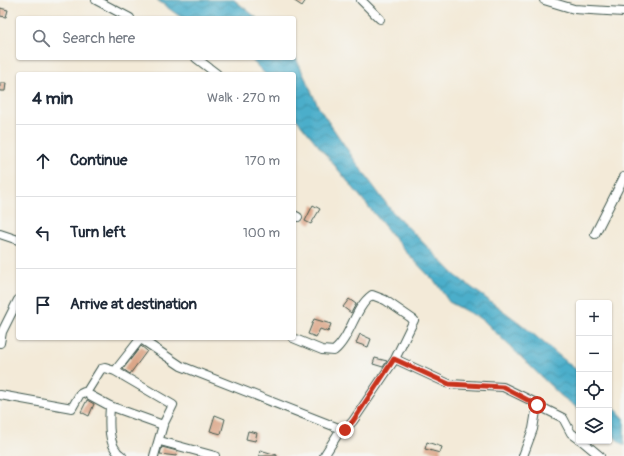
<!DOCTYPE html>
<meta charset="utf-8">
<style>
body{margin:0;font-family:Pangolin,sans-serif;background:#f2f2f3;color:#1f2937}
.controls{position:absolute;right:12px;bottom:12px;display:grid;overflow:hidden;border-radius:4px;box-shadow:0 1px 3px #0004}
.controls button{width:36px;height:36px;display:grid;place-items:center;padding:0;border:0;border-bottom:1px solid #e0e1e3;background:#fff;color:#1f2937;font:20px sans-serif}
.stop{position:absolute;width:12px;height:12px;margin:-9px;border:3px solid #c8321e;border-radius:50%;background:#fff}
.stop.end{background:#c8321e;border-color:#fff;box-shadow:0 1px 4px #0008}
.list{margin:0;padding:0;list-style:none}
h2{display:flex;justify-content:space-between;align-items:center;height:52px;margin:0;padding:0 16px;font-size:17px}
h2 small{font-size:13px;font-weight:400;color:#747a83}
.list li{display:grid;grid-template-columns:26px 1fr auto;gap:12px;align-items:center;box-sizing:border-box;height:72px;padding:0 16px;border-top:1px solid #e0e1e3}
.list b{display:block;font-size:15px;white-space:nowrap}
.list em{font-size:13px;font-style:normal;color:#747a83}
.icon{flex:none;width:22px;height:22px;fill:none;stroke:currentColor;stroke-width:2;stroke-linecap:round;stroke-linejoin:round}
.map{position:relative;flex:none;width:624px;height:456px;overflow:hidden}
.search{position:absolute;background:#fff;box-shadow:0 1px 3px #0004;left:16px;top:16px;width:280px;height:44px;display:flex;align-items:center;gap:10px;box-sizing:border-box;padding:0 14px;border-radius:4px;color:#747a83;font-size:15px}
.panel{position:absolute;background:#fff;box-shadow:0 1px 3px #0004;left:16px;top:72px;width:280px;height:268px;border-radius:4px}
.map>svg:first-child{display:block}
</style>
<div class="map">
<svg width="624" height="456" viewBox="0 0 624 456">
<defs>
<pattern id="water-waves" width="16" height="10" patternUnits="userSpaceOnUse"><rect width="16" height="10" fill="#4baeca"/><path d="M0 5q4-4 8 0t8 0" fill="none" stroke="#3e8fa5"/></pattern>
</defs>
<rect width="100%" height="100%" fill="#f6f6f2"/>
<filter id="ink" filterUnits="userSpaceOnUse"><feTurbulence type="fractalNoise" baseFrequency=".025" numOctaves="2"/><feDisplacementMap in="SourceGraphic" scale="8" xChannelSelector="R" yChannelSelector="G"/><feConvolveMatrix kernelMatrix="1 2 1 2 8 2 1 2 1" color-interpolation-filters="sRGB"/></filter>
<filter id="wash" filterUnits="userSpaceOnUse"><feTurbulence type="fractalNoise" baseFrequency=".012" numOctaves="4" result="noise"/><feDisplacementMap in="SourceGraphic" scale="16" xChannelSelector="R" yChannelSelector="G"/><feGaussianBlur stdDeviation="0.9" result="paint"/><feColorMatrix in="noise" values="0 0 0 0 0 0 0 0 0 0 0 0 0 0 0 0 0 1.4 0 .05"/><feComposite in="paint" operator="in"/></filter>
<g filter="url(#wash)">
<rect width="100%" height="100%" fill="#f3ead8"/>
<!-- water -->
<path fill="url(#water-waves)" stroke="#35767f" d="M 157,0 L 234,0 L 257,18 L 182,18 Z
M 294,54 L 319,108 L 360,168 L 391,210 L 456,276 L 521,324 L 579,372 L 579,409 L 560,395 L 483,320 L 449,302 L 436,283 L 405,251 L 294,116 L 294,74 L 265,74 L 250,58 L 294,58 Z
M 609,402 L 624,418 L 624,446 L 609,432 Z"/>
<g id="blocks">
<!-- building -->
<path fill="#dba688" d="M 293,0 L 306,0 L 302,6 Z
M 0,8 L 8,10 L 6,17 L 0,16 Z
M 0,83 L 6,83 L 5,91 L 0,91 Z
M 313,205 L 320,209 L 311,224 L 305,221 Z
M 349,299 L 356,304 L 351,313 L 343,307 Z
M 314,319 L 331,324 L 328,332 L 320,329 L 316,337 L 308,334 Z
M 360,334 L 371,339 L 368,347 L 356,343 Z
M 141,346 L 147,351 L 130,374 L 123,369 Z
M 375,358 L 387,361 L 383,367 L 373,364 Z
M 87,400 L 94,404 L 89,416 L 81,412 Z
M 215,415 L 225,419 L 221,434 L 210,431 Z
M 248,431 L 257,433 L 255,441 L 246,439 Z
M 427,442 L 442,447 L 440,453 L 425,449 Z
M 162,447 L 177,451 L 176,456 L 160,454 Z
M 260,450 L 277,455 L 277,456 L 259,456 Z"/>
</g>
</g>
<g filter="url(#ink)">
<use href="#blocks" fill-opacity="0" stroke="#3f574d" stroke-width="1"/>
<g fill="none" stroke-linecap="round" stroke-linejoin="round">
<!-- minor casing -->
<g stroke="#3f574d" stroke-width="10">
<path id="minor" d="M 96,0 L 130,18
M 361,0 L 380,19
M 544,0 L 574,9 L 624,12
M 196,58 L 217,74
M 294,215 L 298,217
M 0,234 L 18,240
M 595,234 L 624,177
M 293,338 L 322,350 L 334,351 C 351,337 354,308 372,295 L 385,300 L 414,320 L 395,359 L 353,421 L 345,430 L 341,429 L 324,456
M 141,339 L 181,366 L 341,429
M 0,343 L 2,332 L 18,300
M 395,359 L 449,384 L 503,387 L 534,402 L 537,405 L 533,429 L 523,456
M 115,371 L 173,405 L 163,425 L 154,456
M 86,393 L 101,369 L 105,368 L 115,371 L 141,338
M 0,395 L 72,408 L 80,394 L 84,392 L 110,406 L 163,425
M 537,405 L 563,418 L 571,433 L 579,439
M 110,406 C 109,421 107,447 122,456
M 160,441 L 215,456
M 582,441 L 600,456"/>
</g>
<!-- minor -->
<use href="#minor" stroke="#fff" stroke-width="8"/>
</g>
</g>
<g fill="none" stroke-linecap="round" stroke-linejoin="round" filter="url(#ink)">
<!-- route -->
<path stroke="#c8321e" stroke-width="5" d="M 345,430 L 353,421 L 394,359 L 449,384 L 503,387 L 537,405"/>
</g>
</svg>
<div class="controls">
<button>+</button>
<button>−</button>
<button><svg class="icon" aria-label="locate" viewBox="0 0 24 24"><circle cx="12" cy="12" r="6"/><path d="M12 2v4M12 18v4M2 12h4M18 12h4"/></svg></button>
<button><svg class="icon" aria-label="layers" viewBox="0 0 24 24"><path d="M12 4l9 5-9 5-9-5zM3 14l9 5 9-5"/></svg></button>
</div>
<div class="stop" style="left:537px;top:405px"></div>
<div class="stop end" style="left:345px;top:430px"></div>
<div class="search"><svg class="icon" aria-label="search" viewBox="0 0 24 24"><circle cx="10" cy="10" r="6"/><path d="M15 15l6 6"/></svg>Search here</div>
<section class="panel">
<h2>4 min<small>Walk · 270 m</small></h2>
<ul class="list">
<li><svg class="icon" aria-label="ahead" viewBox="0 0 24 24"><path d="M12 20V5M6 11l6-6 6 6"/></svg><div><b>Continue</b></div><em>170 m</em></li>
<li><svg class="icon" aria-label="left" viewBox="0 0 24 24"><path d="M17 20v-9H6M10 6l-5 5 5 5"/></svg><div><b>Turn left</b></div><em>100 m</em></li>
<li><svg class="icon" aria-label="arrive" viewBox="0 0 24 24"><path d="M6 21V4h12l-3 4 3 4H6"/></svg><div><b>Arrive at destination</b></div></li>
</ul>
</section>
</div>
